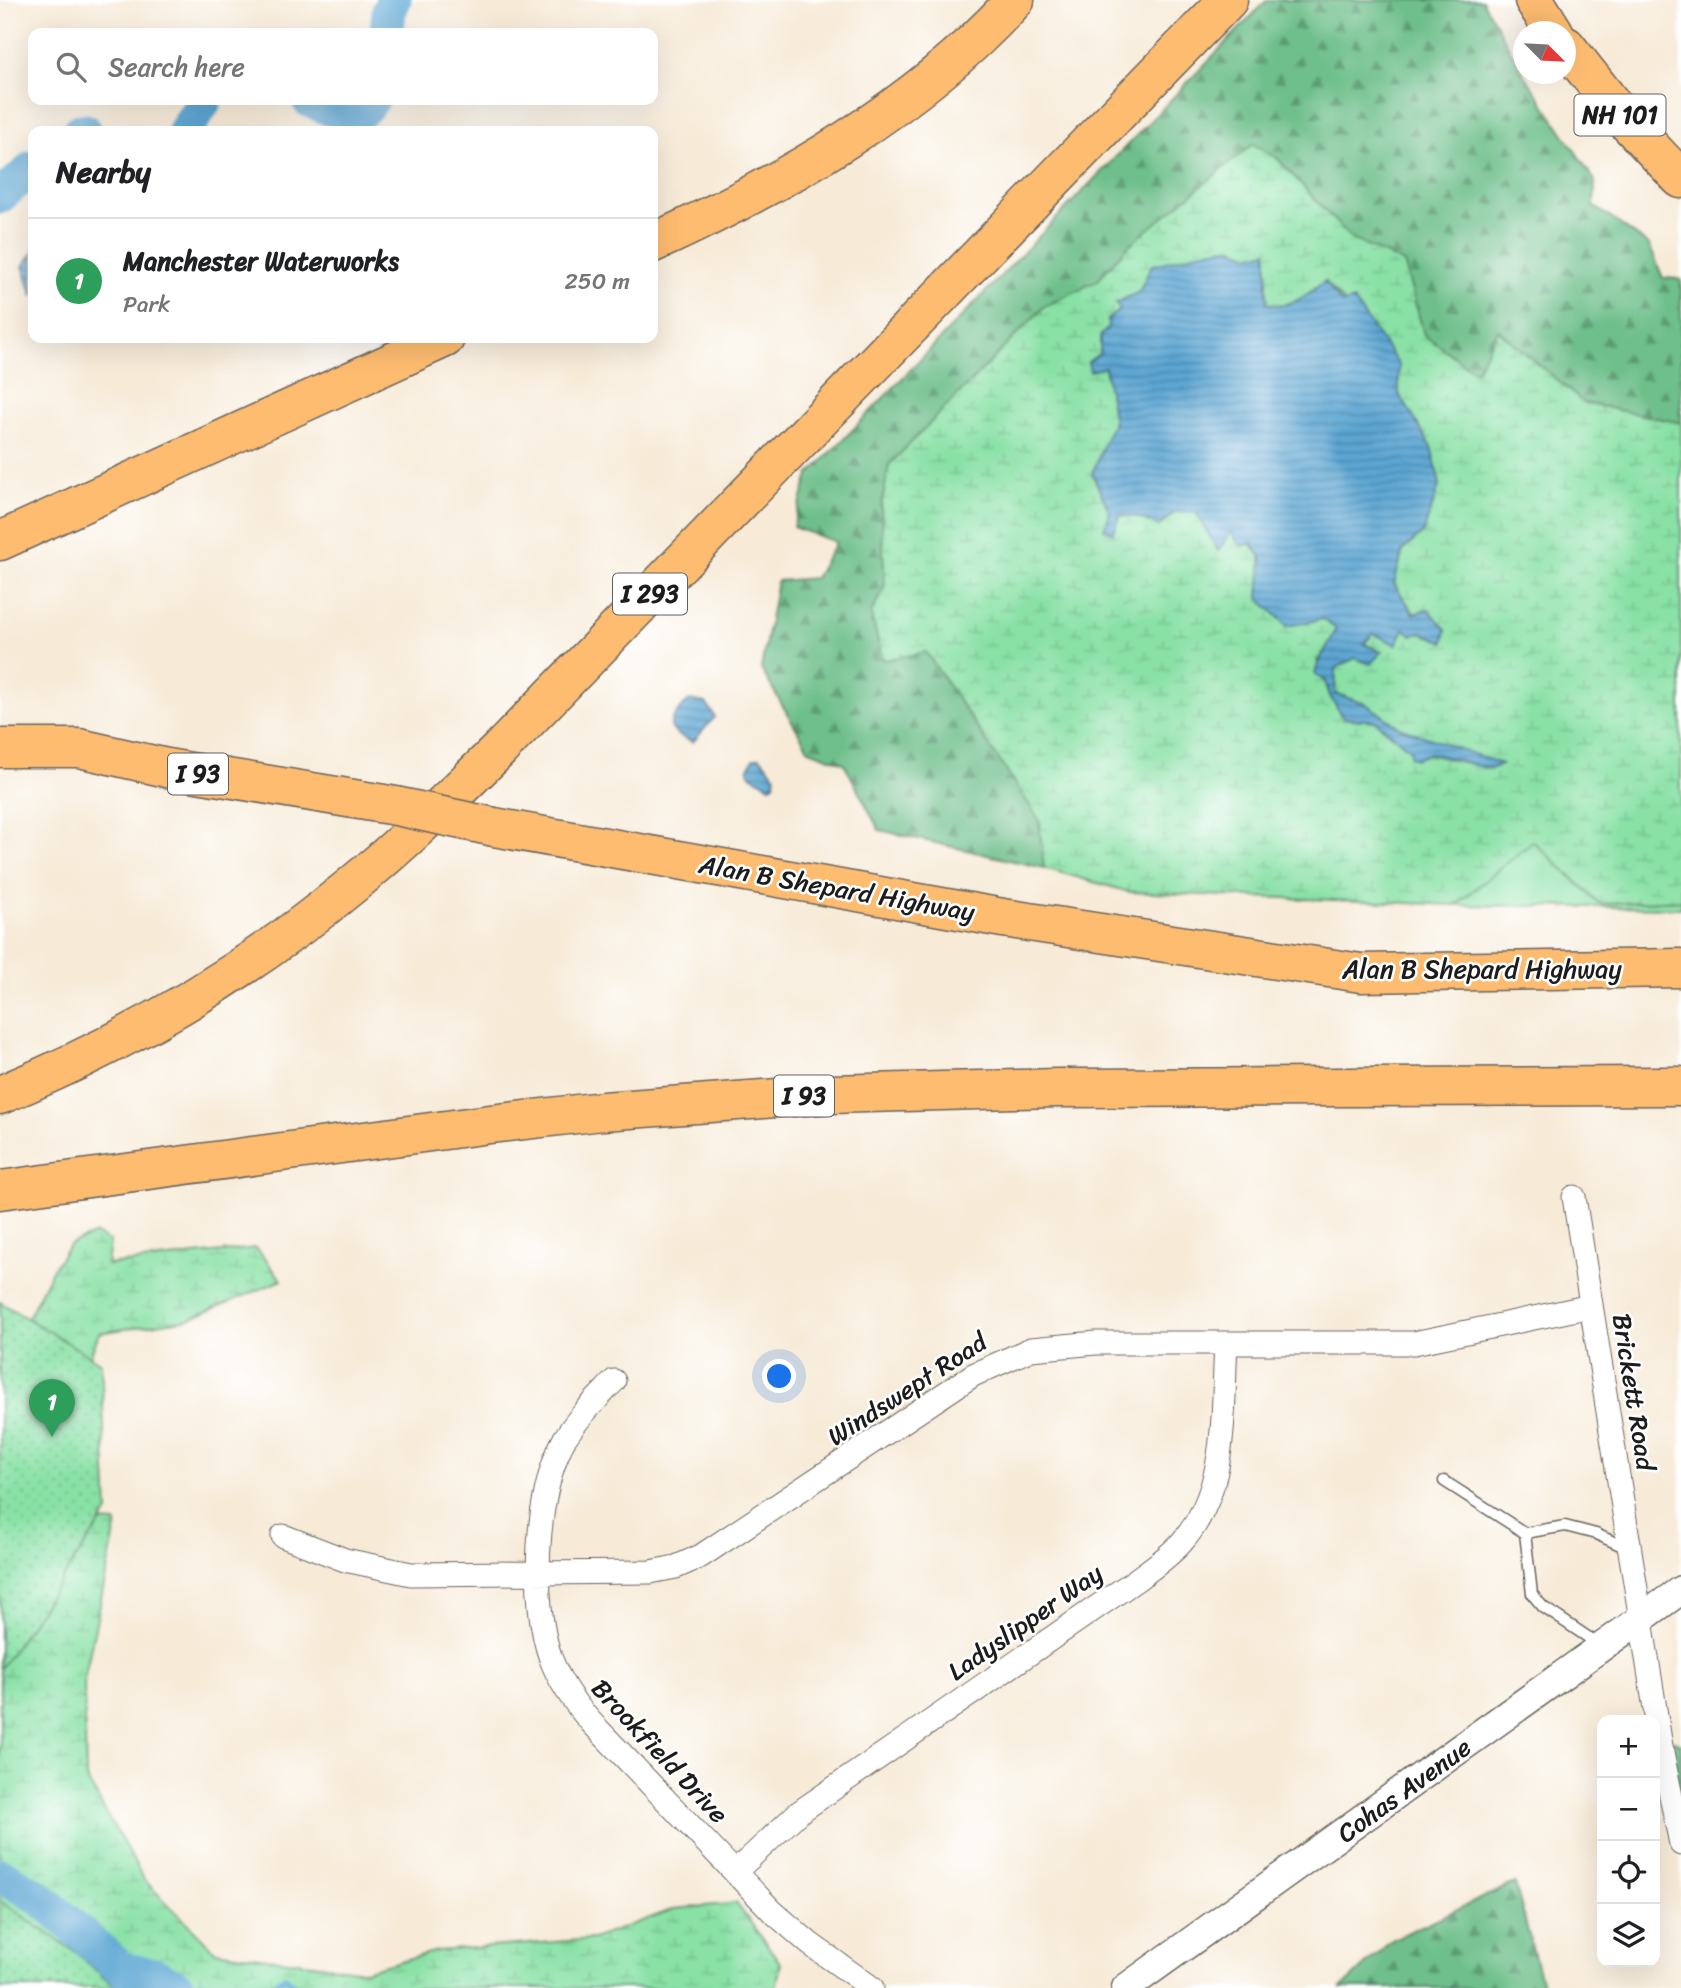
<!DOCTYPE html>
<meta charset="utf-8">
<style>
body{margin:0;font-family:Sriracha,sans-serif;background:#f6f6f6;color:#202124}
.controls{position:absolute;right:21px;bottom:21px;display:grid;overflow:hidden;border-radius:14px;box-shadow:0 7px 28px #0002}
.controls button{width:63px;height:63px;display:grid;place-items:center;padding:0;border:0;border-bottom:2px solid #e0e0e0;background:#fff;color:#202124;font:35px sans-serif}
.compass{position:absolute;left:1513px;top:21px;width:63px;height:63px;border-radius:50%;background:#fff;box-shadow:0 7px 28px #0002;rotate:114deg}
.you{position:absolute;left:780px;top:1377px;width:24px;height:24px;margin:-18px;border:5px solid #fff;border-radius:50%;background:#1a73e8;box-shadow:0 0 0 10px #1a73e833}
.badge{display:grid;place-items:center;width:46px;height:46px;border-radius:50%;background:#7c3aed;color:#fff;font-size:23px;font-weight:700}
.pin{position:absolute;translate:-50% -58px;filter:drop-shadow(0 2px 4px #0008)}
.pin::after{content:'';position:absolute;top:37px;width:24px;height:21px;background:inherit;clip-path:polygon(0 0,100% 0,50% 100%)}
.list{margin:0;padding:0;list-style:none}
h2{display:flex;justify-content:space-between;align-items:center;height:91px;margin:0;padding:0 28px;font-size:30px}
h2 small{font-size:23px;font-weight:400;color:#757577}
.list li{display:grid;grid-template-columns:46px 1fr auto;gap:21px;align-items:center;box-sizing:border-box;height:126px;padding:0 28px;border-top:2px solid #e0e0e0}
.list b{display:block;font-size:26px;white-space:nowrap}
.list p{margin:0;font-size:23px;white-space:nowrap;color:#757577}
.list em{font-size:23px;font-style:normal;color:#757577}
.icon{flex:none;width:38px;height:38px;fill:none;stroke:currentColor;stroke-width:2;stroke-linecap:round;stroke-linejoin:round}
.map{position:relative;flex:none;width:1681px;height:1988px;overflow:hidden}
.search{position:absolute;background:#fff;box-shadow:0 7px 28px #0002;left:28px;top:28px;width:630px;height:77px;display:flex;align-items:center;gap:18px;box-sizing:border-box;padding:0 24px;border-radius:14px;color:#757577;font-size:26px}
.panel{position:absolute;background:#fff;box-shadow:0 7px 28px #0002;left:28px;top:126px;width:630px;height:217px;border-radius:14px}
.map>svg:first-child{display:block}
</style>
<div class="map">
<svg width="1681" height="1988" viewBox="0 0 1681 1988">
<defs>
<pattern id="forest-firs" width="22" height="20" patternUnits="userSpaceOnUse" patternTransform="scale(1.75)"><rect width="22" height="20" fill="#6ebf8b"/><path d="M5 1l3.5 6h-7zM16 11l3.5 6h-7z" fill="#5a9a71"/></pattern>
<pattern id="wetland-marsh" width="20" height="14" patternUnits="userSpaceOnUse" patternTransform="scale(1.75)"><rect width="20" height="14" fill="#89e1a6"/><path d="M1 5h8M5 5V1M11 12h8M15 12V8" fill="none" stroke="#76c08e"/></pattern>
<pattern id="park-dots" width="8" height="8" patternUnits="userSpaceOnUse" patternTransform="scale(1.75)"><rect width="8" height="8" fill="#89e1a6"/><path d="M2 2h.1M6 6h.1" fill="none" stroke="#76c08e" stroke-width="1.8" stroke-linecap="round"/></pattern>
<pattern id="water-rules" width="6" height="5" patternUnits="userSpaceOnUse" patternTransform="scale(1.75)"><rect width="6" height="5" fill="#5ca6d3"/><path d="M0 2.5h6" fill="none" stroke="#4b86aa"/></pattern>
</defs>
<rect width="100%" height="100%" fill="#fff"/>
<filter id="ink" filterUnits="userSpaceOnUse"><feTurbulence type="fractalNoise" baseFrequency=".0143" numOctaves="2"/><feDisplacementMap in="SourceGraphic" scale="14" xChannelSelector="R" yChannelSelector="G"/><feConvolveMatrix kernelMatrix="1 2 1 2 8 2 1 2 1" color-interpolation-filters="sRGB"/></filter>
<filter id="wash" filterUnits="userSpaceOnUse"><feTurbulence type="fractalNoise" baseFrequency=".00686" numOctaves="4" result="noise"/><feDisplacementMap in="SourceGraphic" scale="28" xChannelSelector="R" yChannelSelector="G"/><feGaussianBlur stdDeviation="1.57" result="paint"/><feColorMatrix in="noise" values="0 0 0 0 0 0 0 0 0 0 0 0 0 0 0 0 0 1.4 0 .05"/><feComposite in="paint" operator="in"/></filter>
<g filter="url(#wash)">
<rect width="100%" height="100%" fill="#f7ebd8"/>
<!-- grass -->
<path fill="#89e1a6" stroke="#527e61" stroke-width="2" d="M 1533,841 L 1600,904 L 1681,900 L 1681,908 L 1456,905 Z"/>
<!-- forest -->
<path fill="url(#forest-firs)" stroke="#456e54" stroke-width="2" d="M 1267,0 L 1482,0 L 1524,74 L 1595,181 L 1594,206 L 1649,245 L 1663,278 L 1681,279 L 1681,423 L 1584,403 L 1498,330 L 1476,373 L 1424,335 L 1404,263 L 1351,239 L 1277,158 L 1128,246 L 1097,281 L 1045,306 L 889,465 L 881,508 L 885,586 L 871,614 L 883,660 L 926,652 L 1039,819 L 1044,868 L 879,830 L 844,763 L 809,750 L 761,669 L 777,581 L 815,578 L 836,542 L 793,527 L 809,475 Z
M 1676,1741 L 1681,1744 L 1681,1842 L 1660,1742 Z
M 1515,1883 L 1543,1988 L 1341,1988 L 1393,1939 Z"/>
<!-- wetland -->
<path fill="url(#wetland-marsh)" stroke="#527e61" stroke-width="2" fill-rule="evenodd" d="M 1253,144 L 1277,158 L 1351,239 L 1404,263 L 1424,335 L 1475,372 L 1498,330 L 1584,403 L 1681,423 L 1681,900 L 1600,904 L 1533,841 L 1456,905 L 1129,892 L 1044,868 L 1039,819 L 926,652 L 883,660 L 871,614 L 885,586 L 881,508 L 889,465 L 1045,306 L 1097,281 L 1128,246 ZM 1228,247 L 1252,255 L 1267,304 C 1291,308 1306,296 1325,281 L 1399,365 L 1399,394 L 1431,446 L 1423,533 L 1403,550 L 1394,584 L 1415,614 L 1446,629 L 1444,641 L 1404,628 L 1373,633 L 1364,644 L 1382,652 L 1355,658 L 1336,668 L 1335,694 L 1366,704 L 1399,727 L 1500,764 L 1491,769 L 1411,750 L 1375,721 L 1343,718 L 1330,696 L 1317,661 L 1329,646 L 1336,629 L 1323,619 L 1287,626 L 1259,598 C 1262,560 1269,551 1231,532 L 1219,551 L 1196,512 L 1175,512 L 1159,526 L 1138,517 L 1110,513 L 1092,473 C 1101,457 1103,437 1114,423 L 1105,366 L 1088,363 L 1100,353 L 1108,328 L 1120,309 L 1139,292 L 1152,266 C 1178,260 1201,249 1228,247 Z
M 96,1234 L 110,1242 L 107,1265 L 256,1248 L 282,1280 L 189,1319 L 99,1333 L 53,1454 L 19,1520 L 117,1523 L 84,1680 L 86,1778 L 145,1881 L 215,1951 L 364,1971 L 437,1951 L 593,1939 L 674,1909 L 736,1903 L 781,1964 L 776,1988 L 0,1988 L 0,1374 L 52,1270 L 70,1244 Z"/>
<!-- park -->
<path fill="url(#park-dots)" stroke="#527e61" stroke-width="2" d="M 0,1302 L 101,1363 L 108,1512 L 0,1669 Z
M 0,1901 L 78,1954 L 116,1988 L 0,1988 Z"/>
<!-- water -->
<path fill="url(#water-rules)" stroke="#3c6178" stroke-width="2" d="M 1228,247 L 1252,255 L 1267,251 L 1267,304 C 1291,309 1307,296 1325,281 L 1342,304 L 1353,300 L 1399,365 L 1399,394 L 1431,446 L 1440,484 L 1423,533 L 1403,550 L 1394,584 L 1414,614 L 1428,609 L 1446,629 L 1444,642 L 1423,633 L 1412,635 L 1404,629 L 1396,645 L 1373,633 L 1364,644 L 1382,652 L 1370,664 L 1355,658 L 1336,668 L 1335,694 L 1366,704 L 1399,727 L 1501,764 L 1491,769 L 1430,753 L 1416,759 L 1410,756 L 1411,750 L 1375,721 L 1343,718 L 1330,696 L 1326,681 L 1315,674 C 1318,657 1330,645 1336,629 L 1323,619 L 1287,626 L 1259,598 L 1262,559 L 1252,543 L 1241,546 L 1231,532 L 1218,551 L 1196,512 L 1175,512 L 1159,526 L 1138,517 L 1120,515 L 1113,533 L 1104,529 L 1110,513 L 1092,473 C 1101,457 1103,437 1114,423 L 1105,367 L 1090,371 L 1088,362 L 1100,353 L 1100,336 L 1108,328 L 1108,319 L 1120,310 L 1116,303 L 1139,292 L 1152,265 C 1179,260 1201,249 1228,247 Z
M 33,253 L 33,297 L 23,266 Z
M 690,700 L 706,703 L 715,717 L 693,742 C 661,729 667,721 690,700 Z
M 760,757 L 776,776 L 774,784 L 770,786 L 751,775 L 748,770 L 753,759 Z"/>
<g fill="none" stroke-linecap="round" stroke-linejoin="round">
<!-- stream -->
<path stroke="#5ca6d3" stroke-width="6" d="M 188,1988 L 202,1982 L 226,1988
M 270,1988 L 285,1977 L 298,1988"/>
<!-- river -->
<path stroke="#5ca6d3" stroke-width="35" d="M 387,33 L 389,10 L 394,0
M 309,100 L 354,119 L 372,100
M 80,131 L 85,131
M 185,131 L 205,100
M 0,196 L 33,168
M 0,1875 L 39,1897 L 123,1970 L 155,1975 L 178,1988"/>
</g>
</g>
<g filter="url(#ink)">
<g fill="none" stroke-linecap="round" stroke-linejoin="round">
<!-- service casing -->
<g stroke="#69645e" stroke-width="13">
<path id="service" d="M 1444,1481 L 1525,1533 L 1532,1594 L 1543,1607 L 1601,1646
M 1525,1533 L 1565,1526 L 1596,1534 L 1629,1549"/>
</g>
<!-- minor casing -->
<g stroke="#69645e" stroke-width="25">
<path id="minor" d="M 1574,1197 L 1662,1753 L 1681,1844
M 614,1381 C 597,1399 578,1417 565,1438 C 535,1491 530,1602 551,1659 C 560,1683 574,1703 591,1722 L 772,1911 L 810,1944 L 872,1988
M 283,1536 L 345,1560 L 411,1574 L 650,1572 L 676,1567 L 701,1556 L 973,1375 L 1031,1349 L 1096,1343 L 1414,1343 L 1591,1306
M 735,1872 L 798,1813 L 1136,1580 C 1152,1568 1169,1557 1182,1542 C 1229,1489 1222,1410 1226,1344"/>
</g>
<!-- tertiary casing -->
<g stroke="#69645e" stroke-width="31">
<path id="tertiary" d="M 1126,1988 L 1681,1590"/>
</g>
<!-- motorway casing -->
<g stroke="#69645e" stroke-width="41">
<path id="motorway" d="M 1534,0 L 1554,32
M 1566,46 L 1623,118 L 1681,179
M 653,243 C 784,183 917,108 1015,0
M 0,541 L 445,338
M 0,748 L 79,748 L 167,768 L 396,806
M 494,827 L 1003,918 L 1361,973 L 1681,968
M 0,1095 C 126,1043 246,973 351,886 C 404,843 452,796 500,749 L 1228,0
M 0,1190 L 490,1124 L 603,1111 L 830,1094 L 1057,1088 L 1681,1086"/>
</g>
<!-- service -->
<use href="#service" stroke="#fff" stroke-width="10"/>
<!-- minor -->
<use href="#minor" stroke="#fff" stroke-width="23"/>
<!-- tertiary -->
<use href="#tertiary" stroke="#fff" stroke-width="28"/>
<!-- motorway -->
<use href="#motorway" stroke="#fdbc70" stroke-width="38"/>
<!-- motorway-bridge casing -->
<g stroke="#69645e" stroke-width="41" stroke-linecap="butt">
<path id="motorway-bridge" d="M 396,806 L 494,827"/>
</g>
<!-- motorway-bridge -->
<use href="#motorway-bridge" stroke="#fdbc70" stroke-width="38"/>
</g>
</g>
<g text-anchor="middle" stroke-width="5" stroke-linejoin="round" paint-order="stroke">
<!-- shield labels -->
<g fill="#fff" stroke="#606060" stroke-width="2">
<rect x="1574.5" y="94.5" width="91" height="41" rx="5"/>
<rect x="613" y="573.5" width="74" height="41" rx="5"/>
<rect x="168" y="753.5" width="60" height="41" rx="5"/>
<rect x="774" y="1075.5" width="60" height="41" rx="5"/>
</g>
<g font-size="24" font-weight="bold" fill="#1c1c1c">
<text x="1620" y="123">NH 101</text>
<text x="650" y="602">I 293</text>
<text x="198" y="782">I 93</text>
<text x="804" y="1104">I 93</text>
</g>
<!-- street labels -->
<g font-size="26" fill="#1c1c1c" stroke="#fff">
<text transform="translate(837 888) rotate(10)" y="9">Alan B Shepard Highway</text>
<text x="1482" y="978">Alan B Shepard Highway</text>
<text transform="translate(907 1389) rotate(-33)" y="9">Windswept Road</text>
<text transform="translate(1634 1392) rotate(81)" y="9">Brickett Road</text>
<text transform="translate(1025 1622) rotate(-35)" y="9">Ladyslipper Way</text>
<text transform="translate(660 1751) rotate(47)" y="9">Brookfield Drive</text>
<text transform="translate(1404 1790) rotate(-36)" y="9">Cohas Avenue</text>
</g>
</g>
</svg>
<div class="controls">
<button>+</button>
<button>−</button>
<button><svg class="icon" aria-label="locate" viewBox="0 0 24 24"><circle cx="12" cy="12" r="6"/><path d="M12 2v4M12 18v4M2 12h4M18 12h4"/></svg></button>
<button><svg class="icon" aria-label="layers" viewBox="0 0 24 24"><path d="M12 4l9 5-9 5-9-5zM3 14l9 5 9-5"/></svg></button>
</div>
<svg class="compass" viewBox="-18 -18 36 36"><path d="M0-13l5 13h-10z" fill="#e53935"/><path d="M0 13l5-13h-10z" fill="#757577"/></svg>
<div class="you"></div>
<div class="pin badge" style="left:52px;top:1437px;background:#2e9e5b">1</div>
<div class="search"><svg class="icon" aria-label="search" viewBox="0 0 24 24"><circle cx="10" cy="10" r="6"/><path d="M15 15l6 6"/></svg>Search here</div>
<section class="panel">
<h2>Nearby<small></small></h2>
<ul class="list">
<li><span class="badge" style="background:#2e9e5b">1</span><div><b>Manchester Waterworks</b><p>Park</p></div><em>250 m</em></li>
</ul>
</section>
</div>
